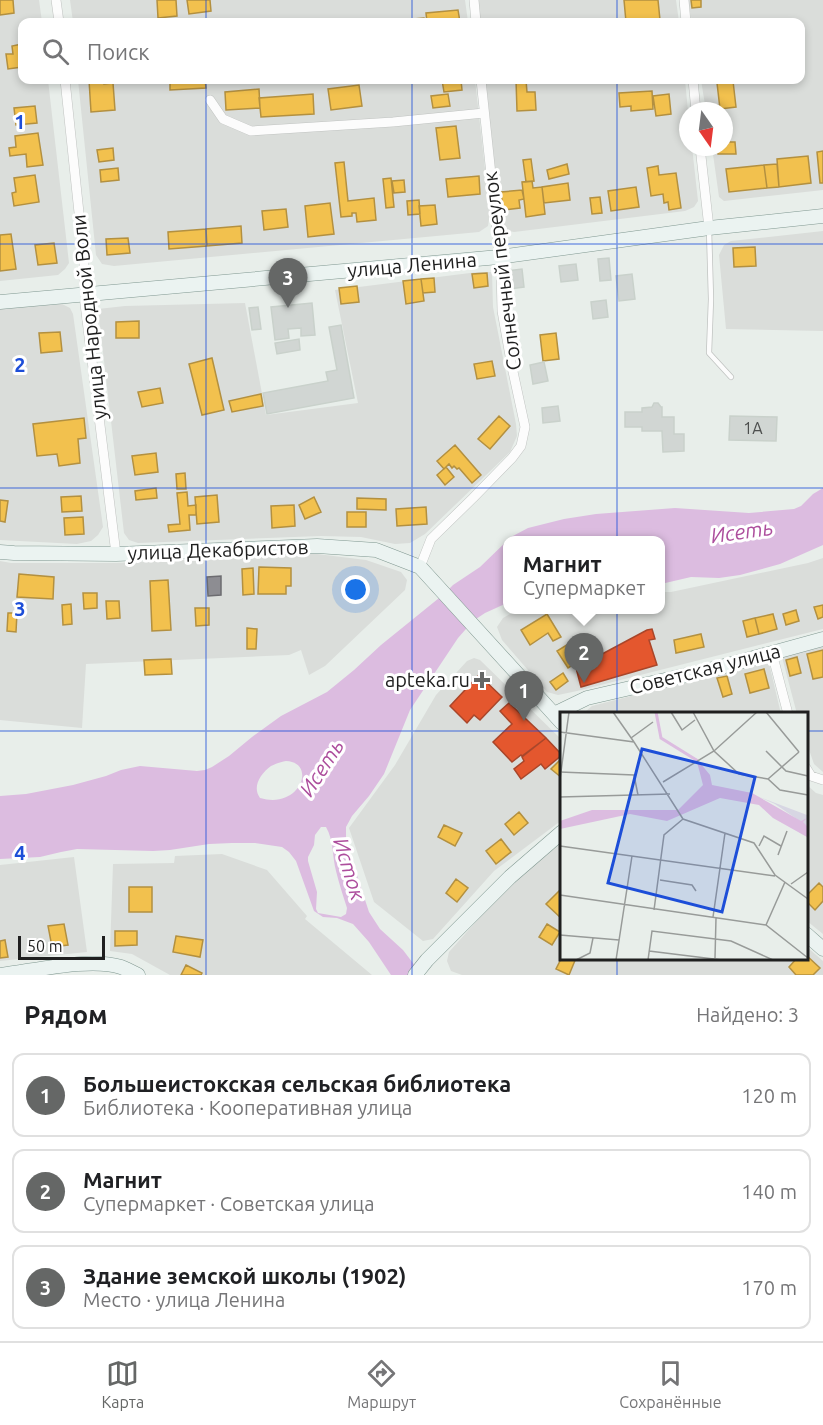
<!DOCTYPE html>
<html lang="ru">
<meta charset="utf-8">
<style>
body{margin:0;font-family:Ubuntu,sans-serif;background:#f6f6f6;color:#202124}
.compass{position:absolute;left:679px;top:102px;width:54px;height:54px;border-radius:50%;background:#fff;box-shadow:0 3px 9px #0003;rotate:166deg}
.scale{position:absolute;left:18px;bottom:15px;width:87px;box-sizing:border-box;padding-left:6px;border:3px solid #1f1f1f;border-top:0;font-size:16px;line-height:21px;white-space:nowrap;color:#1f1f1f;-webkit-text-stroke:4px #fff;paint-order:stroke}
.you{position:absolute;left:356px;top:590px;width:21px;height:21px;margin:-15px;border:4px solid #fff;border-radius:50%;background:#1a73e8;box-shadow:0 0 0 9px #1a73e833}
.badge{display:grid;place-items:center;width:39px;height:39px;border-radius:50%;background:#656766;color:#fff;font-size:20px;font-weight:700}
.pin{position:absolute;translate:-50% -50px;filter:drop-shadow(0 2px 3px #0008)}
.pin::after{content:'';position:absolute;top:32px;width:21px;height:18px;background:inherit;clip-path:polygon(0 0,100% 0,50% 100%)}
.popup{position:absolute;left:503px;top:536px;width:162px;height:78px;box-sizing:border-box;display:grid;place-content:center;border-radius:12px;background:#fff;filter:drop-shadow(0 2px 4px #0005);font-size:20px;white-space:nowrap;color:#757577}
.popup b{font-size:22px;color:#202124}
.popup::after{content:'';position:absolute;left:50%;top:100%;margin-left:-12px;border:12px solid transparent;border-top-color:#fff}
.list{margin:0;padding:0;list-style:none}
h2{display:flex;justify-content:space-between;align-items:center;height:78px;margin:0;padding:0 24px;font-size:26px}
h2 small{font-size:20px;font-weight:400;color:#757577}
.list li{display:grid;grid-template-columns:39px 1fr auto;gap:18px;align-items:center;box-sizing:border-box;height:84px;margin:0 12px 12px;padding:0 12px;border:2px solid #e0e0e0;border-radius:12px}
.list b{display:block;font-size:22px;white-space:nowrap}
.list p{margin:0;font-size:20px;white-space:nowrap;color:#757577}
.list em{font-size:20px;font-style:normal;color:#757577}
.icon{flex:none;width:33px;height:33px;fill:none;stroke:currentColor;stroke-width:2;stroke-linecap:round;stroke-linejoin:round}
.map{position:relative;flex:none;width:823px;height:975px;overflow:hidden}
.search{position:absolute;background:#fff;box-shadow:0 3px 9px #0003;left:18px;right:18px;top:18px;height:66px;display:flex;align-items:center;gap:15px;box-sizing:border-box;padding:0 21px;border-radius:12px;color:#757577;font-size:22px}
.sheet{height:366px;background:#fff}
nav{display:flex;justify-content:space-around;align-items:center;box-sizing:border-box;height:84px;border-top:2px solid #e0e0e0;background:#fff;font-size:16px;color:#757577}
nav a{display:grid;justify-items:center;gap:3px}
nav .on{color:#656766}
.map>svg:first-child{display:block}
</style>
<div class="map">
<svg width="823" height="975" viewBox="0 0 823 975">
<rect width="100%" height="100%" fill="#e8eeea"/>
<!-- residential -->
<path fill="#daddda" d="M 0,0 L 39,0 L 42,22 L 22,22 L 22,80 L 48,80 L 69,263 L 65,269 L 58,275 L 0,281 Z
M 70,0 L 465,0 L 468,22 L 73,22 Z
M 476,0 L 676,0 L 679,22 L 478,22 Z
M 688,0 L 823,0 L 823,190 L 724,201 L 719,197 L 712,147 L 724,147 L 724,111 L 706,111 L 701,80 L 800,80 L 800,22 L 692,22 Z
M 78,80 L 475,80 L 490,213 L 488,226 L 479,232 L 114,266 L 102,264 L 96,255 Z
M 483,80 L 685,80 L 688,111 L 688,147 L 692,147 L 698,201 L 694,207 L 685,211 L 514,232 L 505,230 L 501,223 Z
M 823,231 L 823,331 L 726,329 L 719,255 L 724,245 L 731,241 Z
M 478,272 L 492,272 L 493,307 L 516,424 L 517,436 L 510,452 L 425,534 L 410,543 L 395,544 L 361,537 L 321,536 L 138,543 L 129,540 L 124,533 L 98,309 L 125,306 L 245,303 L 266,415 L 358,403 L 335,290 Z
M 62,304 L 70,308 L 73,314 L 103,527 L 98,535 L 91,541 L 77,544 L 0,540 L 0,308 Z
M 309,553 L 366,560 L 401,572 L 407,580 L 405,590 L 325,666 L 309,675 L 301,650 L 289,655 L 86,664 L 82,728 L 0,720 L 0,561 L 11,563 L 116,563 Z
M 823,558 L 823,629 L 577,691 L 558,695 L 547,692 L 502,640 L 497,627 L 503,618 L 517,610 L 660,610 L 661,592 L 671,592 L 808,563 Z
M 823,646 L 823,772 L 814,764 L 807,744 L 806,714 L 797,714 L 782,657 Z
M 474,658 L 480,660 L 562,740 L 562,820 L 494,871 L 433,939 L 423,941 L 374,902 L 349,828 L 395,765 L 436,695 L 467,661 Z
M 768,659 L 781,714 L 585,714 L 586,711 L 592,706 L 709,676 Z
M 806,784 L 816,793 L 823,795 L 823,934 L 807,921 Z
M 562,838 L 562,958 L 806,958 L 807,947 L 823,961 L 823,975 L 462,975 L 451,971 L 447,961 L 449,952 L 514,879 Z
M 222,854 L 267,870 L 307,916 L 305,919 L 372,975 L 170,975 L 132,954 L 110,951 L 113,864 L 174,863 L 175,856 Z
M 74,857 L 87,952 L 0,961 L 0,865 Z"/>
<!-- water -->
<path fill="#dcbce0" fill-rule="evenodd" d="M 823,488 L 823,545 L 780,564 L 740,575 L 719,578 L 691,577 L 661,584 L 660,540 L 508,540 L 507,603 L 485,613 L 473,621 L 458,638 L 410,710 L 384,774 L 369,796 L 352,816 L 346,827 L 346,838 L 350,854 L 369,912 L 380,929 L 403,950 L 422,975 L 391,975 L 369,942 L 353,924 L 337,918 L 323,917 L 314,911 L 296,861 L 289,852 L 282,847 L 255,843 L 232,843 L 209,844 L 170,850 L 153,851 L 77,849 L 61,852 L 40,857 L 0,859 L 0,796 L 26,794 L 73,785 L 106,776 L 121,770 L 140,766 L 197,771 L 205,770 L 212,767 L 229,756 L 252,737 L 281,716 L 327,692 L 354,670 L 381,645 L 444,594 L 453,585 L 480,567 L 511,537 L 528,528 L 564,519 L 596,514 L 675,508 L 749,513 L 794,509 L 801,506 L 813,494 ZM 286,761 C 317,762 301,810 260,798 C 252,787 260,774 271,766 C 275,764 281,762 286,761 ZM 321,827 L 326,827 C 334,841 332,856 336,871 C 339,883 343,896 347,908 L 346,914 L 341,917 L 318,913 L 316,909 L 317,892 L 308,861 L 308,857 L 314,845 L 315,835 Z"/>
<!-- homes -->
<path fill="#f2c14e" stroke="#b39040" stroke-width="1.5" d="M 0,0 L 13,0 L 14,13 L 0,15 Z
M 157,0 L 176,0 L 177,16 L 158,18 Z
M 187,0 L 210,0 L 211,11 L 189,14 Z
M 624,0 L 658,0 L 660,20 L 626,22 Z
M 691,0 L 701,0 L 701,7 L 692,8 Z
M 458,10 L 460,22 L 427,22 L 426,13 Z
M 424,18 L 425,22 L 402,22 L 402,20 Z
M 22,44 L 22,67 L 8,69 L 6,54 L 13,54 L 12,46 Z
M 89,80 L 104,80 L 104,84 L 113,83 L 115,110 L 91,112 Z
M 170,80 L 205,80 L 206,88 L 170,90 Z
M 442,80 L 461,80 L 462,90 L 444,92 Z
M 516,80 L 526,80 L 527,92 L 535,92 L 536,110 L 517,111 Z
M 733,81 L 736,107 L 720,109 L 717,83 Z
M 359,85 L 362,106 L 331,110 L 328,89 Z
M 259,89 L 260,108 L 226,110 L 225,92 Z
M 652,91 L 653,109 L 631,111 L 631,106 L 620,107 L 619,93 Z
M 313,94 L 314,114 L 261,117 L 259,98 Z
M 448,94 L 450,106 L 433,108 L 431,96 Z
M 669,94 L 671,114 L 656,116 L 653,96 Z
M 35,106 L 37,123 L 16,125 L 14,108 Z
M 456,126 L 460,158 L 440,160 L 436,128 Z
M 38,133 L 43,165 L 27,167 L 26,154 L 10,156 L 9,148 L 16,147 L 15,136 Z
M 724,142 L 735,142 L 736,154 L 718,154 L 717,147 L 724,147 Z
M 113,148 L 114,160 L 99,162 L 97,150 Z
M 823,151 L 823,183 L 820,183 L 817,152 Z
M 808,156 L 811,183 L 779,187 L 777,159 Z
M 531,159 L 534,181 L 526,182 L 523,160 Z
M 344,162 L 348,201 L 374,198 L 376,220 L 357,222 L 356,213 L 352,213 L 352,216 L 341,217 L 335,163 Z
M 567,164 L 569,174 L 549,179 L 547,170 Z
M 777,164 L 779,187 L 767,188 L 764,165 Z
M 764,165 L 767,188 L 729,192 L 726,169 Z
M 658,166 L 659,175 L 676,173 L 681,208 L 669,210 L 668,202 L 664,203 L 663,194 L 651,196 L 647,168 Z
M 118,168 L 119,180 L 101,182 L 100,170 Z
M 35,175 L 39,202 L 14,206 L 12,193 L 16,192 L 14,178 Z
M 479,176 L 480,194 L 448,197 L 446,179 Z
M 391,178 L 394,207 L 386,208 L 383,179 Z
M 404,180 L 405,192 L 394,193 L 392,181 Z
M 532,181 L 533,188 L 542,187 L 545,214 L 526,217 L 522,182 Z
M 568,183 L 570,200 L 544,203 L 542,187 Z
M 636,187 L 639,207 L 611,211 L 608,191 Z
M 522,190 L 524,199 L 519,200 L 520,208 L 503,210 L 501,192 Z
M 600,197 L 602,213 L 592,214 L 590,198 Z
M 419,200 L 420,214 L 408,215 L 407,201 Z
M 330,203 L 334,234 L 308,237 L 305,206 Z
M 435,205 L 437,224 L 421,226 L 419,206 Z
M 286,209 L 288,227 L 264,230 L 262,211 Z
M 241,226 L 242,243 L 207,246 L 206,229 Z
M 206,229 L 207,246 L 169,249 L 168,232 Z
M 11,234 L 16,269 L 0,271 L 0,235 Z
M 128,238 L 130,253 L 107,255 L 106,239 Z
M 54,243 L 57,263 L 38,265 L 35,245 Z
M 755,247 L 756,266 L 734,267 L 733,248 Z
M 487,273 L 488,286 L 474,288 L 472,274 Z
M 434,278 L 435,292 L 423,293 L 421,279 Z
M 421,279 L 424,301 L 406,304 L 403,281 Z
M 357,286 L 359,302 L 341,304 L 339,288 Z
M 139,321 L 139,338 L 116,338 L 116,322 Z
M 60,332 L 62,351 L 41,353 L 39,333 Z
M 556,333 L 559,359 L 543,361 L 540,335 Z
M 212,358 L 224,410 L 202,415 L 189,364 Z
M 492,361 L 495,376 L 477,379 L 474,364 Z
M 160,388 L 163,403 L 142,407 L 138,392 Z
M 261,394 L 263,406 L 232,412 L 229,401 Z
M 499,416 L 510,426 L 490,449 L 478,439 Z
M 84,418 L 86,438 L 78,439 L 80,463 L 59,466 L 57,454 L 37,456 L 33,424 Z
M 455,445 L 481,475 L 472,483 L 459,468 L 457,469 L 454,466 L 452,468 L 449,464 L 444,469 L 437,461 Z
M 156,453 L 158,472 L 135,475 L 132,456 Z
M 446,467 L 454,477 L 445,485 L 437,475 Z
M 185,473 L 186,489 L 177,489 L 176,474 Z
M 156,488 L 157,498 L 136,500 L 135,491 Z
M 187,492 L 188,506 L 196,505 L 196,515 L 189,515 L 190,530 L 169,532 L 168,525 L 180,524 L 177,493 Z
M 217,495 L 219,522 L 197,524 L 195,497 Z
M 81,496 L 82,511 L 62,512 L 61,497 Z
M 314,497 L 321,512 L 305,519 L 299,505 Z
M 357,498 L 386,499 L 386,510 L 357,509 Z
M 0,500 L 8,501 L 5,522 L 0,521 Z
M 294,505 L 295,526 L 272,528 L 271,506 Z
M 426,507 L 427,524 L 397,526 L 396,509 Z
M 347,512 L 366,512 L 366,527 L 347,527 Z
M 83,517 L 84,534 L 65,535 L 64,518 Z
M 259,567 L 291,568 L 291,586 L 286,586 L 286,594 L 258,594 Z
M 253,568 L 254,594 L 243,595 L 242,569 Z
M 19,574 L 54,577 L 53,599 L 17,597 Z
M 168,580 L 171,630 L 152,631 L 150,581 Z
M 83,593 L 97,593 L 97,608 L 84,609 Z
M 106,601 L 119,601 L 120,618 L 107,619 Z
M 71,604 L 72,624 L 63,625 L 62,605 Z
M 823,605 L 823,617 L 818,619 L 814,607 Z
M 195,608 L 209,608 L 209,625 L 196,626 Z
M 796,610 L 799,621 L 786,625 L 783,614 Z
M 8,613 L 17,613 L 16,632 L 7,631 Z
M 547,614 L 561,637 L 553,641 L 548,633 L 530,645 L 521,630 Z
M 773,614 L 777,629 L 759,634 L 755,618 Z
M 755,618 L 759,634 L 747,637 L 743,621 Z
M 247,628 L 257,629 L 256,649 L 247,649 Z
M 701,634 L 704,647 L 676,653 L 674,640 Z
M 578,638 L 589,655 L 568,668 L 557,651 Z
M 823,650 L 823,677 L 813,679 L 807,654 Z
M 797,657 L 801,673 L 790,676 L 786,660 Z
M 171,659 L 172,674 L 145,675 L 144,660 Z
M 764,669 L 769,688 L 750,693 L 745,674 Z
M 563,673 L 568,681 L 556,690 L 550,682 Z
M 727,676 L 732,694 L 723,697 L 717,678 Z
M 562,758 L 562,778 L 551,769 Z
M 519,812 L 528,823 L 514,835 L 505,824 Z
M 444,825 L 462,833 L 455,846 L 438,837 Z
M 501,839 L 511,852 L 496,864 L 486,851 Z
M 456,879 L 468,888 L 457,902 L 446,893 Z
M 819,883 L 823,887 L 823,901 L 815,910 L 806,901 L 806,896 Z
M 129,887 L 152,887 L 152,912 L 129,912 Z
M 561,889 L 562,890 L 562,919 L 546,904 Z
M 64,924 L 68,945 L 52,947 L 48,926 Z
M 547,924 L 560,932 L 552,945 L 539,937 Z
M 115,931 L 137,931 L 137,945 L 115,946 Z
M 176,936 L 203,940 L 200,957 L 173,952 Z
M 5,940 L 8,957 L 0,958 L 0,941 Z
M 806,955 L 820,968 L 813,975 L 796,975 L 789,967 L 797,958 L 806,958 Z
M 562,957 L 562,958 L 576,958 L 569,975 L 556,969 Z
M 186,965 L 202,973 L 201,975 L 181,975 Z"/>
<!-- shops -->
<path fill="#e4572e" stroke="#a9462a" stroke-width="1.5" d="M 652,629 L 655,639 L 649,640 L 657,665 L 581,687 L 576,668 L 647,630 Z
M 479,675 L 502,697 L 480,720 L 474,715 L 467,723 L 450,706 Z
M 509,703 L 546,738 L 522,756 L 521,755 L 512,762 L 493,742 L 512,724 L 500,711 Z
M 546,738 L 562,755 L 545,769 L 541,764 L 521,779 L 514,769 L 524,761 L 522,757 Z"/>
<!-- industry -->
<path fill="#8d8d92" stroke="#6c6c70" stroke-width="1.5" d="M 221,576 L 221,595 L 208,596 L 207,577 Z"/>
<!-- building -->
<path fill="#d1d6d3" stroke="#c9d1cb" stroke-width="1.5" d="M 609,258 L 611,280 L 600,281 L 598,259 Z
M 576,264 L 578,280 L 561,282 L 559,266 Z
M 522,269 L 524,287 L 509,289 L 506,271 Z
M 632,274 L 635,299 L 619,301 L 616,276 Z
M 606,300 L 608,317 L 593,319 L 591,302 Z
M 312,303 L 315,335 L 301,336 L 301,328 L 288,329 L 289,338 L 275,340 L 271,307 Z
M 258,307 L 261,329 L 252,330 L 249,308 Z
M 341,325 L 354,398 L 267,414 L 263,393 L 328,381 L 326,372 L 337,370 L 329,327 Z
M 299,339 L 300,350 L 277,354 L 275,343 Z
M 544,362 L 548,381 L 533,384 L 530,365 Z
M 654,403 L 658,403 L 661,407 L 662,407 L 662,417 L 674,417 L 674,434 L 684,434 L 684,451 L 663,452 L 662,431 L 642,431 L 642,427 L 625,427 L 625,412 L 642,412 L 642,408 L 652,407 Z
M 558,406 L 560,421 L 543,423 L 542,408 Z
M 730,416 L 777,417 L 776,441 L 729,440 Z"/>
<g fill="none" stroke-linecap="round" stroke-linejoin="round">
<!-- lane casing -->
<g stroke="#c0c3c1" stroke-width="6">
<path id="lane" d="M 709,229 L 711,299 L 709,353 L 731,377"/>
</g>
<!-- street casing -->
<g stroke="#c0c3c1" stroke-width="10">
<path id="street" d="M 56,0 L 59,22
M 474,0 L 476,22
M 684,0 L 686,22
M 65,80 L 84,260 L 84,296 L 116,554
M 693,80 L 696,111
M 210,100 L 223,119 L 251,131 L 393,122 L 484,113
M 700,147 L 709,228
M 420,567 L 431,539 L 473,498 L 512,458 L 521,446 L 525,427 L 512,367 L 502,311 L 501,269 L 481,80
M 772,653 L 788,714
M 806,768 L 811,776 L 823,780"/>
</g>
<!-- secondary casing -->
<g stroke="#809891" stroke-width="15">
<path id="secondary" d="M 0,302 L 499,257 L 709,228 L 823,216
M 0,552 L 14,553 L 116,554 L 317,546 L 376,550 L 420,567 L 562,723
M 554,714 L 587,698 L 717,668 L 823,639
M 806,934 L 823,949
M 0,975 C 34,971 89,957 121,967 C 126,969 132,972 138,975
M 415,975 L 427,960 L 510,877 L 562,832"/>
</g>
<!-- lane -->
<use href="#lane" stroke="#fcfcfc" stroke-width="4.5"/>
<!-- street -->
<use href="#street" stroke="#fcfcfc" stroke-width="9"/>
<!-- secondary -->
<use href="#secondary" stroke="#ebf3f1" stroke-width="14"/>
</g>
<!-- grid -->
<path fill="none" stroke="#1d4ed8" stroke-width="1.5" stroke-opacity="0.55" d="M 206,0 L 206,22M 412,0 L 412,22M 617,0 L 617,22M 206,80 L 206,975M 412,80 L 412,975M 617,80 L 617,714M 0,244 L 823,244M 0,488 L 823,488M 0,731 L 562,731M 806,731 L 823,731M 617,958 L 617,975"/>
<!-- markers -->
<path fill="#656766" stroke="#fff" stroke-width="2" d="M479 671h6v6h6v6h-6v6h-6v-6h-6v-6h6z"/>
<g text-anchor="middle" stroke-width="6" stroke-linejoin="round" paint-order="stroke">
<!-- number labels -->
<g font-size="16" fill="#4d4f4e">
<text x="753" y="434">1А</text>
</g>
<!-- street labels -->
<g font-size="20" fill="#1f1f1f" stroke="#fff">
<text transform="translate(412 265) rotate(-5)" y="7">улица Ленина</text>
<text transform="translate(502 271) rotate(-97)" y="7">Солнечный переулок</text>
<text transform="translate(89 317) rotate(-96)" y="7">улица Народной Воли</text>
<text transform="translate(218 550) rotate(-2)" y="7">улица Декабристов</text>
<text transform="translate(705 669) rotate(-14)" y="7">Советская улица</text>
</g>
<!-- poi labels -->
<g font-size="20" fill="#1f1f1f" stroke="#fff" text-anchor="end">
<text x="470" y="687">apteka.ru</text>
</g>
<!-- water labels -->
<g font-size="21" font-style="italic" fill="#ad4e9d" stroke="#fff">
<text transform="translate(742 532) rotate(-8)" y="7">Исеть</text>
<text transform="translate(322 768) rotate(-57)" y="7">Исеть</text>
<text transform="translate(349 869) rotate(73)" y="7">Исток</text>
</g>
</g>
<!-- overview -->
<g transform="translate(560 712)">
<rect width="248" height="248" fill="#e8eeea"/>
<path d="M 197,84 L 247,103 L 247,114 L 215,92 Z" fill="#d7d6e3"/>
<path d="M 136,46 L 150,63 L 152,73 L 192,81 L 241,109 L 247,106 L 243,110 L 247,114 L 247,125 L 213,106 L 199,93 L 160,86 L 107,109 L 70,102 L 0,117 L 0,109 L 32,98 L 118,98 L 143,73 Z" fill="#dcbce0"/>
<path fill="none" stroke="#dcbce0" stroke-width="3" d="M 96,0 L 101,26 L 138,49"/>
<path fill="none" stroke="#989b99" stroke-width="1.5" d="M 53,0 L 74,30M 111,0 L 122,18 L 135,8M 133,0 L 154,39 L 179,62 L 208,67 L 220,78 L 248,83M 206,0 L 239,40M 0,20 L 74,30 L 123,107 L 194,131 L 215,163 L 248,187M 71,26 L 93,10M 206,39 L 226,59 L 248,64M 0,60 L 74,63 L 78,83M 0,67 L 9,0M 208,67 L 239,40M 103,70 L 154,39 L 197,0M 0,85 L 110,82M 0,134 L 215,164M 199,134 L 204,124 L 221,134M 218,143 L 227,119M 100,168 L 132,173 L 136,179M 231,172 L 248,160M 0,183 L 206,213 L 248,246M 94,198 L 104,123 L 123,107M 153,205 L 165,121M 206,213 L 225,170M 0,223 L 59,228M 89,239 L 162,248M 155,246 L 156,206M 16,248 L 30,241 L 33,226M 56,248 L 72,144M 88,248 L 92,219 L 171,229 L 213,248"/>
<path fill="#1d4ed8" fill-opacity="0.15" stroke="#1d4ed8" stroke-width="3" d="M 82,37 L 195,65 L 162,200 L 48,171 Z"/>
<rect width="248" height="248" fill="none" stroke="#1f1f1f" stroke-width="3"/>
</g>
<g font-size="20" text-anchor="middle" font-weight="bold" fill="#1d4ed8" stroke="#fff" stroke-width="6" stroke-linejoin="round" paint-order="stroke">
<text x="20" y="129">1</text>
<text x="20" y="372">2</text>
<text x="20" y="616">3</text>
<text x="20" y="860">4</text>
</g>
</svg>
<svg class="compass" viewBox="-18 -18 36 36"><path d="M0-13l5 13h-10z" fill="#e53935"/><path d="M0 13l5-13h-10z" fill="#757577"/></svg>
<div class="scale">50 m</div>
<div class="you"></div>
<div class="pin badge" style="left:524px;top:721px">1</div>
<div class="pin badge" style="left:584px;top:683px">2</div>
<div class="popup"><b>Магнит</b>Супермаркет</div>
<div class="pin badge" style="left:288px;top:308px">3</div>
<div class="search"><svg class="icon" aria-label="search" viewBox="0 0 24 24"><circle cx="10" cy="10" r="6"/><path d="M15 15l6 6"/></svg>Поиск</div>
</div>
<section class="sheet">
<h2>Рядом<small>Найдено: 3</small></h2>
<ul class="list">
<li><span class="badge">1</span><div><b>Большеистокская сельская библиотека</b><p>Библиотека · Кооперативная улица</p></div><em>120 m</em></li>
<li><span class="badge">2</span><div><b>Магнит</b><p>Супермаркет · Советская улица</p></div><em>140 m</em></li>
<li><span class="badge">3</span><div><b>Здание земской школы (1902)</b><p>Место · улица Ленина</p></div><em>170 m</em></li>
</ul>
</section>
<nav>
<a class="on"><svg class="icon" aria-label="map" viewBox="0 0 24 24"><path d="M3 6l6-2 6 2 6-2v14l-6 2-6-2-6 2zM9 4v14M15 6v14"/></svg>Карта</a>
<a><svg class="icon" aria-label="directions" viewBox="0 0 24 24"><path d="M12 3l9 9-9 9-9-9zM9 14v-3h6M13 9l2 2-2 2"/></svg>Маршрут</a>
<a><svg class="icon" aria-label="saved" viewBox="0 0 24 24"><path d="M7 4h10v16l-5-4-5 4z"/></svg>Сохранённые</a>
</nav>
